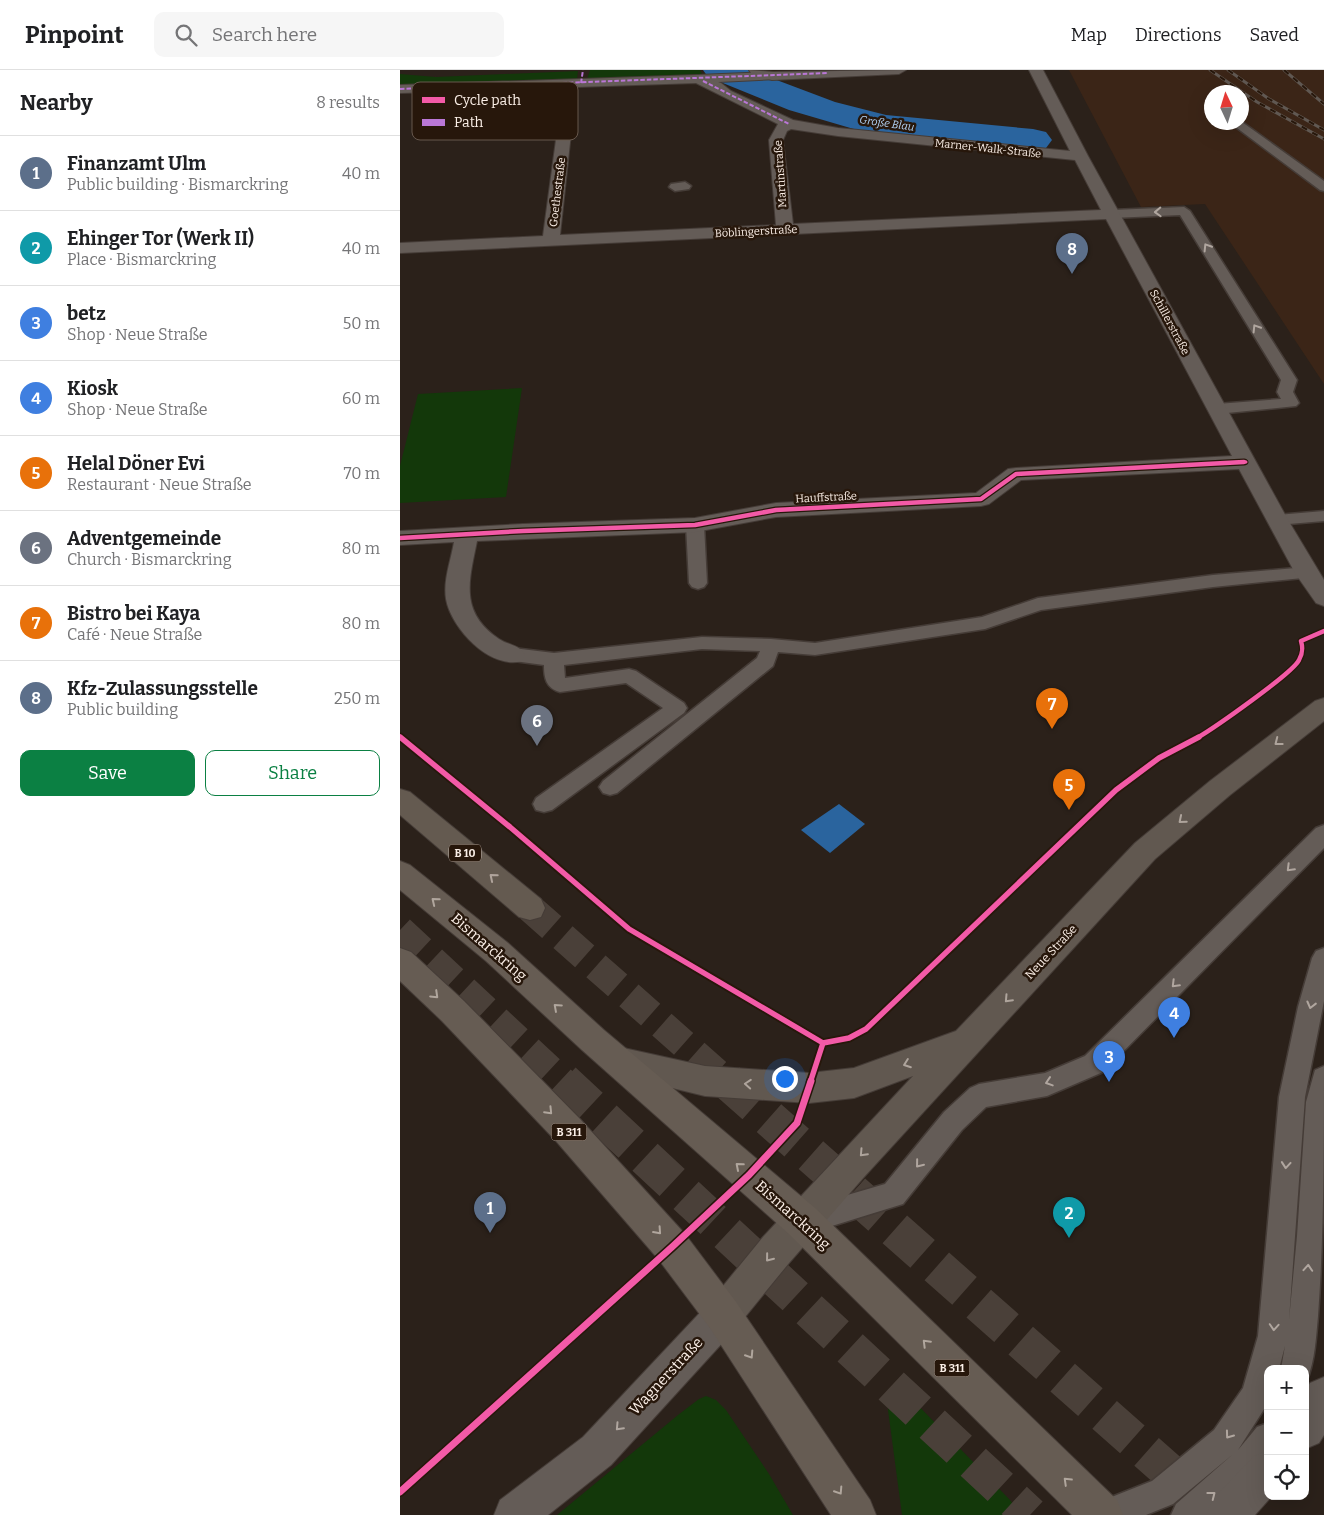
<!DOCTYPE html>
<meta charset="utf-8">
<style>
body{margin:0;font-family:Bitter,serif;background:#f6f6f6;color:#202124}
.controls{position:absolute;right:15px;bottom:15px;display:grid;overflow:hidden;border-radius:10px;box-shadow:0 5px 20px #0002}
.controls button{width:45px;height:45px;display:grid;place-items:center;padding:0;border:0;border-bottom:1px solid #e0e0e0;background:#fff;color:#202124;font:25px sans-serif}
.compass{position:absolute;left:804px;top:15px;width:45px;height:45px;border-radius:50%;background:#fff;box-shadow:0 5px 20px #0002;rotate:356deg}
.you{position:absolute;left:384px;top:1008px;width:18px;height:18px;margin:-12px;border:4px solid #fff;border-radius:50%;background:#1a73e8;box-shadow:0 0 0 8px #1a73e833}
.badge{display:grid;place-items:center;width:32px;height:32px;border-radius:50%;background:#0b8043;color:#fff;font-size:16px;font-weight:700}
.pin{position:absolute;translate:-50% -41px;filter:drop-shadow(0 1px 2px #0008)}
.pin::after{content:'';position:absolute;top:26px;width:18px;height:15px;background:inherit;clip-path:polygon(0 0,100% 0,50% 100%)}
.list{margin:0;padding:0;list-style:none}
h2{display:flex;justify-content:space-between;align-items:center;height:65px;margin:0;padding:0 20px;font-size:21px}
h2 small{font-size:16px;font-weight:400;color:#757577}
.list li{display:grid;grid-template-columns:32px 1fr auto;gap:15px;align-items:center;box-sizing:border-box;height:75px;padding:0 20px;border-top:1px solid #e0e0e0}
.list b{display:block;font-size:19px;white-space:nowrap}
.list p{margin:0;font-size:16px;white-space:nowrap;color:#757577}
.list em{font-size:16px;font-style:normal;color:#757577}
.actions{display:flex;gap:10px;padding:15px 20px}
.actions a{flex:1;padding:11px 0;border:1px solid #0b8043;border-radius:10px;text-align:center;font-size:18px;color:#0b8043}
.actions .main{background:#0b8043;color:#fff}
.icon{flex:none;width:28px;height:28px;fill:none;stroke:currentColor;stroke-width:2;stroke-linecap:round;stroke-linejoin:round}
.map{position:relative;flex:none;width:924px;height:1445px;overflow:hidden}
header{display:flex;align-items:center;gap:30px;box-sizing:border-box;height:70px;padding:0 25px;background:#fff;border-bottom:1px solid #e0e0e0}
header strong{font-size:24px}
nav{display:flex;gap:28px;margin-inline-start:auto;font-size:18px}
.search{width:350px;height:45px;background:#f6f6f6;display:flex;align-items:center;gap:12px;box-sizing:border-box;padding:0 18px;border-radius:10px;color:#757577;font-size:19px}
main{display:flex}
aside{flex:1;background:#fff}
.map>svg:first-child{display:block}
</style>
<header>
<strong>Pinpoint</strong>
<div class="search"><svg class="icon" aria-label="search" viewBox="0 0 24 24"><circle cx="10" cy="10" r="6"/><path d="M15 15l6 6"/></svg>Search here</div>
<nav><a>Map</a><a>Directions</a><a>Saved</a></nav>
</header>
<main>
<aside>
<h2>Nearby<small>8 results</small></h2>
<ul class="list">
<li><span class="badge" style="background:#5c6f8a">1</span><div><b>Finanzamt Ulm</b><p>Public building · Bismarckring</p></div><em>40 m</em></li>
<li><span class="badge" style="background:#0f9aa8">2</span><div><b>Ehinger Tor (Werk II)</b><p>Place · Bismarckring</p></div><em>40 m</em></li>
<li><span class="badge" style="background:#3f7fe0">3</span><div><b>betz</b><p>Shop · Neue Straße</p></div><em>50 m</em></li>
<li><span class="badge" style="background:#3f7fe0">4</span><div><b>Kiosk</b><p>Shop · Neue Straße</p></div><em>60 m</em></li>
<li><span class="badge" style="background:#e8710a">5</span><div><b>Helal Döner Evi</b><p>Restaurant · Neue Straße</p></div><em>70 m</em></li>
<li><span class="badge" style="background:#6b7280">6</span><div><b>Adventgemeinde</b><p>Church · Bismarckring</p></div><em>80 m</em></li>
<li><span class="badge" style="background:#e8710a">7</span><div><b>Bistro bei Kaya</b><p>Café · Neue Straße</p></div><em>80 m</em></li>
<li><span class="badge" style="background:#5c6f8a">8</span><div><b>Kfz-Zulassungsstelle</b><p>Public building</p></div><em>250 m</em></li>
</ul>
<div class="actions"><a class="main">Save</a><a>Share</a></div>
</aside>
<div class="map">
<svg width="924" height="1445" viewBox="0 0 924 1445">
<rect width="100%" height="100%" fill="#2b211a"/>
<!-- built -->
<path fill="#3b2517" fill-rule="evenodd" d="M 669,0 L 924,0 L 924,314 L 805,134 L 741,137 ZM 812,22 L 842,22 L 842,52 L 812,52 Z"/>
<!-- green -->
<path fill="#13380a" d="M 190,0 L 300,0 L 302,4 L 187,9 Z
M 178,1 L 177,9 L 0,15 L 0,4 L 36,7 Z
M 122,318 L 106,427 L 0,433 L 0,396 L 18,324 Z
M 499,1323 L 508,1325 L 610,1430 L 617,1439 L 616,1445 L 502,1445 L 488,1340 L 491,1327 Z
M 306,1326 L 316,1330 L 326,1340 L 369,1404 L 393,1445 L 157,1445 L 278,1345 L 299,1329 Z"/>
<!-- water -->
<path fill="#2a649e" d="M 439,734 L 465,754 L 430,783 L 401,760 Z"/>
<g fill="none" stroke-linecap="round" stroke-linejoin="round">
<!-- river -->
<path fill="#2a649e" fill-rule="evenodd" d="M 303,0 L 350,0 L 435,32 L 486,45 L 633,59 L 646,62 L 652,70 L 646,78 L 633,81 L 486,67 L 464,62 L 389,40 L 308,7 Z"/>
<!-- trunk-tunnel-far1 -->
<path stroke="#4a4039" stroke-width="29" stroke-dasharray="29 15" stroke-linecap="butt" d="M 130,838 L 328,1013
M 0,860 L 164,1013"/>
<!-- trunk-tunnel -->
<path stroke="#4a4039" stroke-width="37" stroke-dasharray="37 19" stroke-linecap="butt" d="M 163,1011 L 630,1445
M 327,1011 L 818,1445"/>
<!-- service casing -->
<g stroke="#453c37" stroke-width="3">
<path id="service" d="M 829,52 L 842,52 L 924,111 L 924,121 L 920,120 Z
M 285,112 L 291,116 L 289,119 L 275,121 L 269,117 L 271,114 Z
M 784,137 L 790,141 L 897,310 L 893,322 L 899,333 L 896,336 L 817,344 L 812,342 L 809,339 L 812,336 L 817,334 L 881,329 L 877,322 L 881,310 L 780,145 L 712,148 L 706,144 L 712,140 Z
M 924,441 L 924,451 L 877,455 L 871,454 L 868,450 L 871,446 L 877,445 Z
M 295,450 L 301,451 L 304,455 L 307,513 L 304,517 L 298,519 L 292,517 L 289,513 L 286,455 L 289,451 Z
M 907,497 L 913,499 L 916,503 L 913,507 L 813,517 L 641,540 L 585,559 L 415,585 L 378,582 L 373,596 L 217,723 L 210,725 L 203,723 L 199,717 L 203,711 L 357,588 L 360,581 L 302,579 L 164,595 L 165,608 L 229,599 L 236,601 L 284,633 L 287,638 L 284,643 L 152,740 L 144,742 L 136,740 L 133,734 L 136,728 L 263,638 L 226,613 L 160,622 C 146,618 144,608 144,595 L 106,590 L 103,585 L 106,580 L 113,578 L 154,583 L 302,567 L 371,569 L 415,573 L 582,547 L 638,528 L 813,505 Z
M 924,755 L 924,778 L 703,1002 L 647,1026 L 586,1037 L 562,1060 L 503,1134 L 406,1164 L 396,1160 L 392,1150 L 396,1140 L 485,1114 L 544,1042 L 570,1018 L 579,1014 L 645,1003 L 685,986 L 916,758 Z
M 924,878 L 924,931 L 905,1027 L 889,1250 L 897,1166 L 906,1032 L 915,1000 L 924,996 C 924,1079 924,1163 918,1246 C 916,1267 915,1290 907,1310 L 905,1299 L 881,1299 L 885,1276 L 879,1299 L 868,1299 L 868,1333 L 838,1380 L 857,1357 L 868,1353 L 868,1393 L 841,1420 L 813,1445 L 771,1445 L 776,1434 L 832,1385 L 773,1434 L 746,1445 L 689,1445 L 694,1434 L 752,1411 L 814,1360 L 843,1318 L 858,1266 L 879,1027 L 898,937 L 912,888 L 916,881 Z"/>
</g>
<!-- pedestrian casing -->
<g stroke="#453c37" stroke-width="2">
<path id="pedestrian" d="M 372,2 L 379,6 L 377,9 L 298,13 L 291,9 L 298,5 Z"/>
</g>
<!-- minor casing -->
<g stroke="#453c37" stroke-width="2">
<path id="minor" d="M 349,0 L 373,2 L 506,0 L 499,4 L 372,10 L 351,3 Z
M 629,0 L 643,0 L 688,86 L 888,450 L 924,510 L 924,536 L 916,533 L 895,503 L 839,399 L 621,410 L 589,434 L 581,436 L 376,447 L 295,462 L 77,471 C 69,511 59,542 99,569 C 108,575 120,575 125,585 L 122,591 C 90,600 51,558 46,529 C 43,510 51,490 54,472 L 0,475 L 0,461 L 123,454 L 295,448 L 376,433 L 576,423 L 608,399 L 616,398 L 832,386 L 706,149 L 0,183 L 0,173 L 143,166 L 163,18 L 0,23 L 0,15 L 298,5 L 321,13 L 331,21 L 393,50 L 438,58 L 670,81 ZM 296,13 L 378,54 L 369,70 L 376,155 L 160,165 L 176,17 ZM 391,59 L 438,66 L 675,90 L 701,140 L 393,154 L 383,70 L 387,61 Z
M 924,1307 L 924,1365 L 919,1373 L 905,1379 L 905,1321 L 910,1313 Z
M 868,1380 L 868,1426 L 872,1426 L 855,1445 L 806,1445 L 812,1430 L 854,1386 Z"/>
</g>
<!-- tertiary casing -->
<g stroke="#453c37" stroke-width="2">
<path id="tertiary" d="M 323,1226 L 336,1232 L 342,1245 L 336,1258 L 211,1395 L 148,1445 L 94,1445 L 100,1430 L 183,1367 L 310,1232 Z"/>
</g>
<!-- secondary casing -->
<g stroke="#453c37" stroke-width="2">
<path id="secondary" d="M 924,628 L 924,651 L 830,725 L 755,789 L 464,1107 L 389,1193 L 336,1258 L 323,1264 L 310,1258 L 304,1245 L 310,1232 L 363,1167 L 513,1006 L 454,1028 L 409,1033 L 305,1026 L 207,1002 L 203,992 L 207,982 L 219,977 L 305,996 L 409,1003 L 454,998 L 556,961 L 735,773 L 810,711 L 915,631 Z"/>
</g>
<!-- primary casing -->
<g stroke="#453c37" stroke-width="2">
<path id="primary" d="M 0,791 L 10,795 L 108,873 L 204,960 L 415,1138 L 717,1430 L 723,1445 L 672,1445 L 389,1164 L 182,980 L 86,891 L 0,820 Z
M 0,878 L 11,882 L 64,931 L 180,1049 L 285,1164 L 336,1232 L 470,1430 L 476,1445 L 431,1445 L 310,1258 L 259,1190 L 156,1071 L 42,951 L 0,911 Z"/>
</g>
<!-- trunk casing -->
<g stroke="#453c37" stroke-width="2">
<path id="trunk" d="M 0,719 L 10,722 L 141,829 L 145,838 L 141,847 L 130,850 L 119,847 L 0,745 Z"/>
</g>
<!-- service -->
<use href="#service" fill="#645c57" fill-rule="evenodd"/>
<!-- pedestrian -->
<use href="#pedestrian" fill="#645c57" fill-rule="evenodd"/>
<!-- minor -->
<use href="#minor" fill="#645c57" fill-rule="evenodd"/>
<!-- tertiary -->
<use href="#tertiary" fill="#645c57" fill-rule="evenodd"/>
<!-- secondary -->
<use href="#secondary" fill="#615850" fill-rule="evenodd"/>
<!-- primary -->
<use href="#primary" fill="#665c53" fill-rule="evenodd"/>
<!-- trunk -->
<use href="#trunk" fill="#645a50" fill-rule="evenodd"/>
<!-- rail casing -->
<g stroke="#605852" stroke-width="3">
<path id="rail" d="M 810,0 L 857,32 L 924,69
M 828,0 L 869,29 L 924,60
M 884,0 L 924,34"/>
</g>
<!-- rail -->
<use href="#rail" stroke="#27170b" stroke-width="2" stroke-dasharray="6" stroke-linecap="butt"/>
<!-- quiet -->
<path stroke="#ba77d6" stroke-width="2" stroke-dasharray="4.5 2" stroke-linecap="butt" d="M 303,11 L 389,54
M 181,13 L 183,0
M 0,19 L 428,3"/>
<!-- cycleway-far3 casing -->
<g stroke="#27170b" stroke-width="5">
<path id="cycleway-far3" d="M 820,393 L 846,392"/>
</g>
<!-- cycleway-far2 casing -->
<g stroke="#27170b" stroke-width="7">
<path id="cycleway-far2" d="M 0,468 L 123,461 L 295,455 L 376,440 L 581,429 L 616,404 L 844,392
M 797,668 C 814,658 893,603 899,590 C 903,583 903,578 901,571 L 924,561"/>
</g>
<!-- cycleway-far1 casing -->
<g stroke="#27170b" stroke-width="9">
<path id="cycleway-far1" d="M 0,667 L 110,757 L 229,859 L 423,973 L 449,968 L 466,959 L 716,720 L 759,688 L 799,667
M 410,1013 L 423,973"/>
</g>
<!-- cycleway casing -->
<g stroke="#27170b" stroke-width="10">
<path id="cycleway" d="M 0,1422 L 272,1177 L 349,1105 L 397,1053 L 411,1011"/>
</g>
<!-- cycleway-far3 -->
<use href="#cycleway-far3" stroke="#f35aa7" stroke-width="3"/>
<!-- cycleway-far2 -->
<use href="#cycleway-far2" stroke="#f35aa7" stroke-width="4.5"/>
<!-- cycleway-far1 -->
<use href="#cycleway-far1" stroke="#f35aa7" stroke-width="5.5"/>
<!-- cycleway -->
<use href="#cycleway" stroke="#f35aa7" stroke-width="7"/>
</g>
<!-- one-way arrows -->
<defs><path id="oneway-chevron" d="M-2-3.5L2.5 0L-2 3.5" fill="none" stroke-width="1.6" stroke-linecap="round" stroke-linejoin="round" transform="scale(1.25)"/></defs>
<g stroke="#b0a69f">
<use href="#oneway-chevron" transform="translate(758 142) rotate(178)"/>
<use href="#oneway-chevron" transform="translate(807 177) rotate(-122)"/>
<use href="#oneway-chevron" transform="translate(856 258) rotate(-122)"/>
<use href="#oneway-chevron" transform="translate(890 798) rotate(135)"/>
<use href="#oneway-chevron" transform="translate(775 914) rotate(135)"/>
<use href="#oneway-chevron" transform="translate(911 935) rotate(104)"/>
<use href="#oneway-chevron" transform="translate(649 1012) rotate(162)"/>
<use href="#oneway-chevron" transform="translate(519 1094) rotate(129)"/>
<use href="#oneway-chevron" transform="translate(886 1095) rotate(95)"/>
<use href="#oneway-chevron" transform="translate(908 1198) rotate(-86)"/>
<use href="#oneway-chevron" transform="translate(874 1257) rotate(94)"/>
<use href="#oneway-chevron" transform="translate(219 1357) rotate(133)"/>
<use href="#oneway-chevron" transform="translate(829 1365) rotate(126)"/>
<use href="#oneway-chevron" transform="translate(812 1425) rotate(-38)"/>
</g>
<g stroke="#aea49c">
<use href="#oneway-chevron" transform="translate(878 672) rotate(142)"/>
<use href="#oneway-chevron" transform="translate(782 750) rotate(140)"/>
<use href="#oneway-chevron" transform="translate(608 929) rotate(133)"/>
<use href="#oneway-chevron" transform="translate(507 994) rotate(160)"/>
<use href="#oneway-chevron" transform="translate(348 1014) rotate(-176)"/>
<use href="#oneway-chevron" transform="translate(463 1083) rotate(133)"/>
<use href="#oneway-chevron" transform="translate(369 1188) rotate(129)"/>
</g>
<use stroke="#b0a49c" href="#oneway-chevron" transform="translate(93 807) rotate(-140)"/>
<g stroke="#b0a69d">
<use href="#oneway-chevron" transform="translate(35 831) rotate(-141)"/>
<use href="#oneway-chevron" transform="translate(35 925) rotate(44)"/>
<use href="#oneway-chevron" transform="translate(157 937) rotate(-138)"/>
<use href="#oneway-chevron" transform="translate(149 1041) rotate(46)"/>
<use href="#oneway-chevron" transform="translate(339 1096) rotate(-139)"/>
<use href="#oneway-chevron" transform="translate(258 1161) rotate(48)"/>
<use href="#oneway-chevron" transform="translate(526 1273) rotate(-135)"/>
<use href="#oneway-chevron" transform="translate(350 1285) rotate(57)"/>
<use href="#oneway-chevron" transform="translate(667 1411) rotate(-136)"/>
<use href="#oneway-chevron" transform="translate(439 1421) rotate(57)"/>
</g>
<g text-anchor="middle" stroke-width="5" stroke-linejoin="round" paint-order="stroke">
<!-- far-water labels -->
<g font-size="11" font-style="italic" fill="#b3d4f7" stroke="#27170b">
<text transform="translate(487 53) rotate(8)" y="4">Große Blau</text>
</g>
<!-- far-street labels -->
<g font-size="11" fill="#fbefe7" stroke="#27170b">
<text transform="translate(588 78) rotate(6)" y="4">Marner-Walk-Straße</text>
<text transform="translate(380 104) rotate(-94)" y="4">Martinstraße</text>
<text transform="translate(157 122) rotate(-83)" y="4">Goethestraße</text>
<text transform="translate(356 161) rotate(-3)" y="4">Böblingerstraße</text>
<text transform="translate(770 252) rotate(62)" y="4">Schillerstraße</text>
<text transform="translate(426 427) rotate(-3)" y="4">Hauffstraße</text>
</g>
<!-- shield labels -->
<g fill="#27170b" stroke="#bbaea5" stroke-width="1">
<rect x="49" y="774.5" width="32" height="17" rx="4"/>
<rect x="151.5" y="1053.5" width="35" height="17" rx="4"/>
<rect x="534.5" y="1289.5" width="35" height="17" rx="4"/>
</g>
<g font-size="11" font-weight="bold" fill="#fbefe7">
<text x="65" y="787">B 10</text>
<text x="169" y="1066">B 311</text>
<text x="552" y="1302">B 311</text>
</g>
<!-- street labels -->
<g font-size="12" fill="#fbefe7" stroke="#27170b">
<text transform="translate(651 882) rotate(-47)" y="4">Neue Straße</text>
</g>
<!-- near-street labels -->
<g font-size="15" fill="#fbefe7" stroke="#27170b">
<text transform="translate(89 877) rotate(41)" y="5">Bismarckring</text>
<text transform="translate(393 1145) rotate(42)" y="5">Bismarckring</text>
<text transform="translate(266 1306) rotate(-47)" y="5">Wagnerstraße</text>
</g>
</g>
<!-- legend -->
<rect x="12" y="12" width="166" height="58" rx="8" fill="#27170b" stroke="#67584d" stroke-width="1"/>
<rect x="22" y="27" width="23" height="6" fill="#f35aa7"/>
<rect x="22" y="49" width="23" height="7" fill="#ba77d6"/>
<g font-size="14" fill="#fbefe7">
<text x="54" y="35">Cycle path</text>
<text x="54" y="57">Path</text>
</g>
</svg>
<div class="controls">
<button>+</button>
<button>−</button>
<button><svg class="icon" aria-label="locate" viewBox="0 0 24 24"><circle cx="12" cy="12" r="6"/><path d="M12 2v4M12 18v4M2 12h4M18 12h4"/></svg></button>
</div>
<svg class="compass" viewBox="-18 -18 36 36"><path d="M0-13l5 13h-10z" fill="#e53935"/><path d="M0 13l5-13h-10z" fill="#757577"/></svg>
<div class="you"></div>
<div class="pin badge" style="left:90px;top:1163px;background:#5c6f8a">1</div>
<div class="pin badge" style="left:669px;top:1168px;background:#0f9aa8">2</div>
<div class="pin badge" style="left:709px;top:1012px;background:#3f7fe0">3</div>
<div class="pin badge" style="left:774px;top:968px;background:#3f7fe0">4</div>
<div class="pin badge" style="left:669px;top:740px;background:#e8710a">5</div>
<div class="pin badge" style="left:137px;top:676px;background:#6b7280">6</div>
<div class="pin badge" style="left:652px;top:659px;background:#e8710a">7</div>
<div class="pin badge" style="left:672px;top:204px;background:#5c6f8a">8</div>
</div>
</main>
